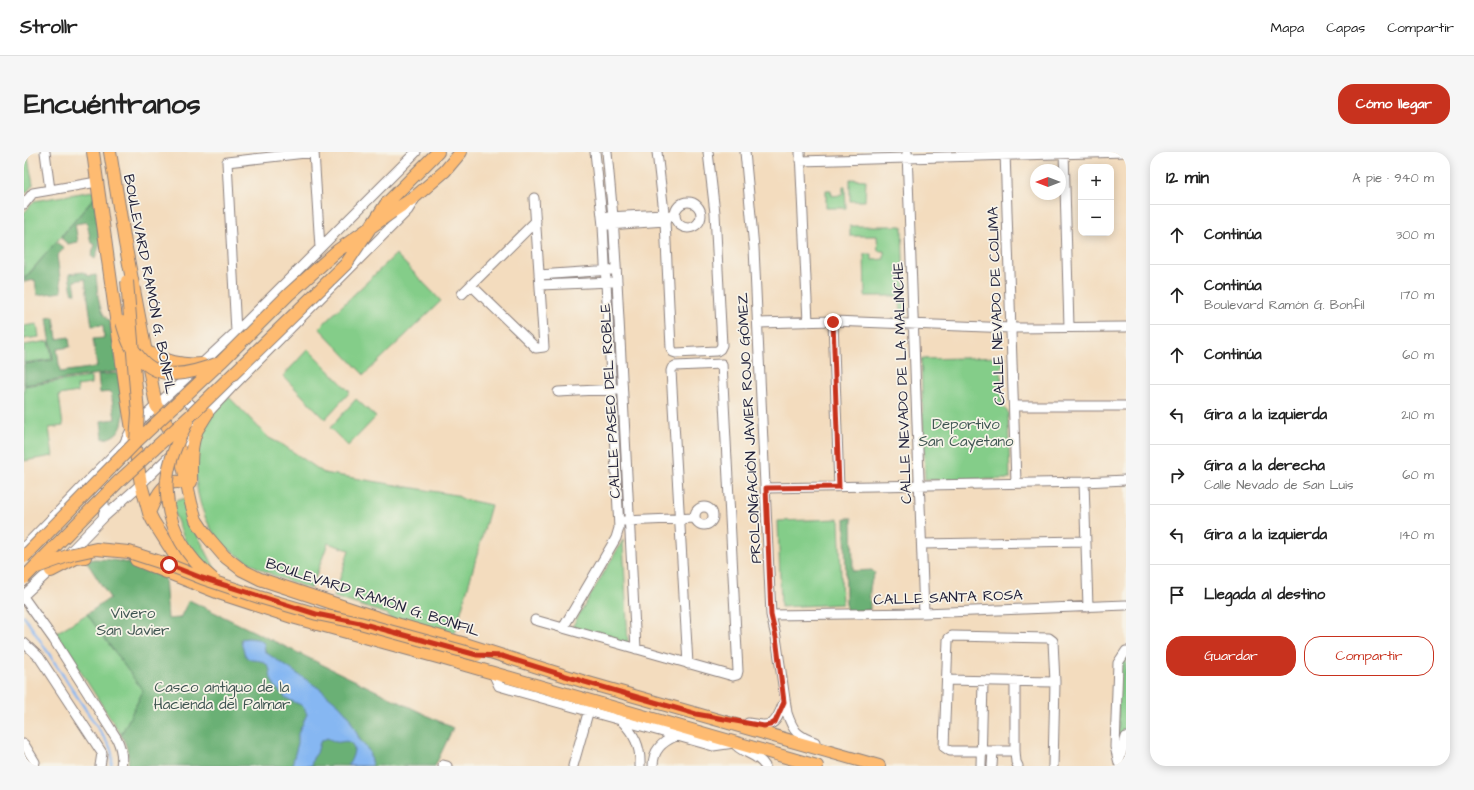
<!DOCTYPE html>
<html lang="es">
<meta charset="utf-8">
<style>
body{margin:0;font-family:"Architects Daughter",sans-serif;background:#f6f6f6;color:#222}
.controls{position:absolute;right:12px;top:12px;display:grid;overflow:hidden;border-radius:8px;box-shadow:0 2px 10px #0003}
.controls button{width:36px;height:36px;display:grid;place-items:center;padding:0;border:0;border-bottom:1px solid #e0e0e0;background:#fff;color:#222;font:20px sans-serif}
.compass{position:absolute;left:1006px;top:12px;width:36px;height:36px;border-radius:50%;background:#fff;box-shadow:0 2px 10px #0003;rotate:270deg}
.stop{position:absolute;width:12px;height:12px;margin:-9px;border:3px solid #c8321e;border-radius:50%;background:#fff}
.stop.end{background:#c8321e;border-color:#fff;box-shadow:0 1px 4px #0008}
.list{margin:0;padding:0;list-style:none}
h2{display:flex;justify-content:space-between;align-items:center;height:52px;margin:0;padding:0 16px;font-size:17px}
h2 small{font-size:13px;font-weight:400;color:#767676}
.list li{display:grid;grid-template-columns:26px 1fr auto;gap:12px;align-items:center;box-sizing:border-box;height:60px;padding:0 16px;border-top:1px solid #e0e0e0}
.list b{display:block;font-size:15px;white-space:nowrap}
.list p{margin:0;font-size:13px;white-space:nowrap;color:#767676}
.list em{font-size:13px;font-style:normal;color:#767676}
.actions{display:flex;gap:8px;padding:12px 16px}
.actions a{flex:1;padding:9px 0;border:1px solid #c8321e;border-radius:16px;text-align:center;font-size:14px;color:#c8321e}
.actions .main{background:#c8321e;color:#fff}
.icon{flex:none;width:22px;height:22px;fill:none;stroke:currentColor;stroke-width:2;stroke-linecap:round;stroke-linejoin:round}
.map{position:relative;flex:none;width:1102px;height:614px;overflow:hidden;border-radius:16px}
header{display:flex;align-items:center;gap:24px;box-sizing:border-box;height:56px;padding:0 20px;background:#fff;border-bottom:1px solid #e0e0e0}
header strong{font-size:19px}
nav{display:flex;gap:22px;margin-inline-start:auto;font-size:14px}
.intro{display:flex;align-items:center;justify-content:space-between;box-sizing:border-box;height:96px;padding:0 24px}
h1{margin:0;font-size:28px}
.button{padding:10px 18px;border-radius:16px;background:#c8321e;color:#fff;font-size:14px;font-weight:700}
main{display:flex;gap:24px;padding:0 24px}
aside{flex:1;background:#fff;border-radius:16px;box-shadow:0 2px 10px #0003}
.map>svg:first-child{display:block}
</style>
<header>
<strong>Strollr</strong>
<nav><a>Mapa</a><a>Capas</a><a>Compartir</a></nav>
</header>
<div class="intro"><h1>Encuéntranos</h1><a class="button">Cómo llegar</a></div>
<main>
<div class="map">
<svg width="1102" height="614" viewBox="0 0 1102 614">
<rect width="100%" height="100%" fill="#f7f3e8"/>
<filter id="ink" filterUnits="userSpaceOnUse"><feTurbulence type="fractalNoise" baseFrequency=".025" numOctaves="2"/><feDisplacementMap in="SourceGraphic" scale="8" xChannelSelector="R" yChannelSelector="G"/><feConvolveMatrix kernelMatrix="1 2 1 2 8 2 1 2 1" color-interpolation-filters="sRGB"/></filter>
<filter id="wash" filterUnits="userSpaceOnUse"><feTurbulence type="fractalNoise" baseFrequency=".012" numOctaves="4" result="noise"/><feDisplacementMap in="SourceGraphic" scale="16" xChannelSelector="R" yChannelSelector="G"/><feGaussianBlur stdDeviation="0.9" result="paint"/><feColorMatrix in="noise" values="0 0 0 0 0 0 0 0 0 0 0 0 0 0 0 0 0 1.4 0 .05"/><feComposite in="paint" operator="in"/></filter>
<g filter="url(#wash)">
<rect width="100%" height="100%" fill="#f3dcbe"/>
<!-- green -->
<path fill="#84cd89" stroke="#537862" d="M 0,0 L 3,0 L 9,33 L 2,41 L 0,40 Z
M 826,27 L 842,28 L 841,49 L 826,49 Z
M 819,34 L 821,34 L 822,56 L 802,56 L 802,38 L 807,38 L 807,44 L 819,43 Z
M 69,39 L 70,46 L 0,127 L 0,61 L 10,49 Z
M 826,74 L 878,74 L 881,167 L 877,167 L 876,144 L 841,144 L 840,102 L 848,102 L 848,108 L 860,107 L 860,99 L 854,99 L 853,84 L 826,84 Z
M 372,102 L 417,149 L 340,223 L 295,176 Z
M 13,172 L 15,185 L 0,187 L 0,174 Z
M 25,189 L 28,207 L 0,211 L 0,193 Z
M 284,197 L 326,240 L 301,267 L 259,224 Z
M 982,205 L 977,217 L 978,254 L 984,260 L 986,327 L 901,328 L 897,207 Z
M 67,225 L 67,232 L 53,234 L 54,240 L 35,243 L 39,274 L 25,276 L 29,304 L 0,309 L 0,234 Z
M 205,245 L 245,286 L 259,293 L 300,321 L 432,343 L 439,347 L 467,353 L 431,481 L 402,475 L 369,471 L 363,462 L 310,445 L 325,398 L 304,391 L 287,437 C 274,432 260,428 247,422 C 230,415 213,403 198,392 C 195,389 192,383 189,380 C 170,350 166,307 180,274 C 185,261 193,253 205,245 Z
M 332,247 L 352,265 L 324,294 L 306,276 Z
M 161,346 L 174,384 L 194,422 L 179,411 L 165,398 L 146,351 Z
M 815,367 L 818,452 L 757,455 L 754,369 Z
M 599,388 L 604,492 L 548,475 Z
M 63,462 L 119,539 L 97,583 L 32,481 Z
M 1102,498 L 1102,584 L 1095,605 L 1093,511 Z"/>
<!-- forest -->
<path fill="#6bb075" stroke="#466958" d="M 70,46 L 76,92 L 71,107 L 67,104 L 71,93 L 67,91 L 63,70 L 51,72 L 54,90 L 44,92 L 38,87 L 38,84 Z
M 32,90 L 40,96 L 33,104 L 38,140 L 13,143 L 11,128 L 0,130 L 0,128 Z
M 59,120 L 65,124 L 72,123 C 74,140 73,159 86,170 L 94,219 L 0,233 L 0,212 L 29,208 L 23,166 L 30,165 L 33,187 L 45,185 L 46,195 L 33,197 L 36,220 L 73,215 L 69,187 L 80,186 L 79,173 L 68,174 L 61,127 L 50,129 L 52,141 L 48,141 L 45,122 Z
M 94,221 C 97,242 111,283 79,287 L 77,269 L 91,267 L 87,240 L 76,241 L 74,223 Z
M 821,366 L 828,366 L 829,419 L 848,418 L 851,421 C 844,433 846,445 846,458 L 822,459 Z
M 70,407 C 98,407 117,414 141,425 L 144,467 L 156,466 L 165,448 L 429,576 L 411,614 L 104,614 C 105,602 103,593 97,583 L 119,539 L 63,462 L 86,446 L 62,409 Z"/>
<!-- water -->
<path fill="#86b7f2" stroke="#546c96" d="M 224,486 L 233,487 L 240,491 L 241,500 L 296,537 L 315,553 L 324,563 L 336,588 L 345,599 L 348,614 L 324,614 C 327,608 335,595 325,590 C 321,588 316,591 312,590 C 309,589 306,587 303,586 L 296,590 L 293,601 L 289,606 L 287,614 L 270,614 L 269,609 L 274,591 L 274,582 L 283,562 C 278,550 274,553 264,547 C 260,545 254,538 251,534 C 244,526 248,519 244,514 C 232,500 222,521 217,487 Z"/>
<g fill="none" stroke-linecap="round" stroke-linejoin="round">
<!-- stream -->
<path stroke="#86b7f2" stroke-width="2.5" d="M 0,464 L 85,593 C 89,600 89,606 87,614"/>
</g>
</g>
<g filter="url(#ink)">
<g fill="none" stroke-linecap="round" stroke-linejoin="round">
<!-- minor casing -->
<g stroke="#8a7f7c" stroke-width="11">
<path id="minor" d="M 21,0 L 26,38
M 290,0 L 296,96
M 583,0 L 589,65 L 593,129 L 612,497
M 633,0 L 641,69 L 647,196 L 649,200 L 652,201 L 693,199 L 696,197 L 698,193 L 691,61 L 684,0
M 721,0 L 730,96 L 747,463 L 752,485 L 763,561 C 769,579 773,584 791,590
M 776,0 L 784,170
M 883,0 L 900,461
M 981,0 L 992,330
M 1040,0 L 1045,175
M 776,9 L 1102,0
M651 63a13 13 0 1 1 26 0a13 13 0 1 1-26 0Z
M 0,52 L 9,41 L 73,30
M 584,65 L 640,62 L 645,64
M 584,73 L 641,69 L 644,66
M 515,123 L 587,118
M 447,133 L 512,196 L 520,195 L 510,46
M 516,133 L 588,130
M 438,142 L 512,69
M 809,169 L 815,335
M 734,171 L 809,169 L 987,176 L 1102,175
M 212,180 L 203,10 L 290,0
M 158,239 C 161,250 168,254 177,259
M 534,240 L 593,237
M 990,254 L 1102,254
M 1060,330 L 1064,455
M 61,336 C 81,339 82,348 79,366
M 742,336 L 1060,330 L 1102,328
M671 364a9 9 0 1 1 18 0a9 9 0 1 1-18 0Z
M 600,369 L 671,366
M 898,392 L 1062,389
M 0,395 L 100,292 L 108,276 L 212,180 L 392,0
M 41,405 L 79,366 L 117,332 L 155,295 L 183,262 L 210,233 L 384,58 L 392,45
M 0,443 L 30,415
M 0,446 L 30,488 L 93,587 C 97,596 99,604 97,614
M 747,463 L 900,461 L 1102,453
M 511,468 L 539,476 L 709,524 L 713,523 L 714,519 L 698,212 L 651,214 L 648,216 L 647,219 L 664,512
M 539,476 L 592,386 L 595,376 L 579,74 L 571,0
M 0,491 L 15,505 L 78,601 L 76,614
M 469,521 L 475,534 L 689,594 L 710,591 C 718,602 733,601 741,614
M 923,528 L 1031,530
M 991,529 L 991,599 L 992,610 L 994,614
M 597,568 C 610,582 617,594 616,614
M 724,571 C 750,576 751,573 760,550
M 0,592 L 11,610 L 10,614
M 991,599 L 926,599 L 920,595 L 924,488 L 925,486 L 928,484 L 1025,486 L 1029,489 L 1031,530 L 1029,614
M 1095,610 L 1102,585
M 419,614 L 419,613 L 423,614
M 549,614 L 566,554
M 629,614 C 629,598 638,590 652,584
M 957,614 L 959,529
M 968,614 L 969,599
M 1097,614 L 1095,611 L 1091,595 L 1094,511 L 1102,499"/>
</g>
<!-- major casing -->
<g stroke="#8a7f7c" stroke-width="14">
<path id="major" d="M 69,0 L 104,253 L 117,332 L 125,361 L 129,369 L 150,402 L 166,423
M 86,0 L 101,91 L 132,253 L 155,295 L 167,351 L 172,368 L 182,383 L 200,404 L 218,418 L 236,427 L 369,471 L 438,491 L 561,530 L 855,614
M 362,52 L 414,0
M 368,60 L 392,44 L 421,19 L 437,0
M 123,200 C 143,209 156,214 178,212
M 167,330 C 167,313 166,294 173,278 C 176,273 180,267 183,262
M 125,361 C 132,344 141,323 163,332
M 112,408 L 195,441 L 268,465 L 417,506 L 793,614
M 27,419 L 52,406 L 61,405"/>
</g>
<!-- minor -->
<use href="#minor" stroke="#fff" stroke-width="9"/>
<!-- major -->
<use href="#major" stroke="#febb71" stroke-width="12"/>
<!-- major-bridge casing -->
<g stroke="#8a7f7c" stroke-width="14" stroke-linecap="butt">
<path id="major-bridge" d="M 103,129 L 114,261 L 112,290
M 98,170 C 100,177 102,184 105,191 C 107,196 112,201 116,206 C 136,230 166,222 192,212
M 163,270 C 154,289 145,307 143,328 C 142,333 143,338 143,343 C 145,377 163,406 189,427
M 0,405 L 112,290 L 197,210 L 265,142 L 313,99 L 368,60
M 13,415 L 49,402 L 72,397 L 105,400 L 145,413 L 178,426 L 235,445 L 293,462 L 336,471 L 453,503
M 0,426 L 94,330 L 165,265 L 322,112 L 362,52"/>
</g>
<!-- major-bridge -->
<use href="#major-bridge" stroke="#febb71" stroke-width="12"/>
</g>
</g>
<g fill="none" stroke-linecap="round" stroke-linejoin="round" filter="url(#ink)">
<!-- route -->
<path stroke="#c8321e" stroke-width="5" d="M 145,413 L 178,426 L 292,462 L 336,471 L 453,503 L 478,504 L 561,530 L 672,562 L 740,574 L 746,573 L 751,570 L 760,550 L 752,485 L 747,463 L 742,336 L 815,335 L 809,170"/>
</g>
<g text-anchor="middle" stroke-width="3.5" stroke-linejoin="round" paint-order="stroke">
<!-- street labels -->
<g font-size="15" fill="#22223b" stroke="#f7f3e8">
<text transform="translate(126 132) rotate(79)" y="5">BOULEVARD RAMÓN G. BONFIL</text>
<text transform="translate(972 154) rotate(-92)" y="5">CALLE NEVADO DE COLIMA</text>
<text transform="translate(878 231) rotate(-92)" y="5">CALLE NEVADO DE LA MALINCHE</text>
<text transform="translate(586 249) rotate(-93)" y="5">CALLE PASEO DEL ROBLE</text>
<text transform="translate(725 276) rotate(-93)" y="5">PROLONGACIÓN JAVIER ROJO GÓMEZ</text>
<text transform="translate(349 445) rotate(18)" y="5">BOULEVARD RAMÓN G. BONFIL</text>
<text transform="translate(924 445) rotate(-2)" y="5">CALLE SANTA ROSA</text>
</g>
<!-- park labels -->
<g font-size="15" fill="#3f5552" stroke="#f7f3e8">
<text x="942" y="277">Deportivo<tspan x="942" dy="17">San Cayetano</tspan></text>
<text x="109" y="466">Vivero<tspan x="109" dy="17">San Javier</tspan></text>
<text x="198" y="540">Casco antiguo de la<tspan x="198" dy="17">Hacienda del Palmar</tspan></text>
</g>
</g>
</svg>
<div class="controls">
<button>+</button>
<button>−</button>
</div>
<svg class="compass" viewBox="-18 -18 36 36"><path d="M0-13l5 13h-10z" fill="#e53935"/><path d="M0 13l5-13h-10z" fill="#767676"/></svg>
<div class="stop" style="left:145px;top:413px"></div>
<div class="stop end" style="left:809px;top:170px"></div>
</div>
<aside>
<h2>12 min<small>A pie · 940 m</small></h2>
<ul class="list">
<li><svg class="icon" aria-label="ahead" viewBox="0 0 24 24"><path d="M12 20V5M6 11l6-6 6 6"/></svg><div><b>Continúa</b></div><em>300 m</em></li>
<li><svg class="icon" aria-label="ahead" viewBox="0 0 24 24"><path d="M12 20V5M6 11l6-6 6 6"/></svg><div><b>Continúa</b><p>Boulevard Ramón G. Bonfil</p></div><em>170 m</em></li>
<li><svg class="icon" aria-label="ahead" viewBox="0 0 24 24"><path d="M12 20V5M6 11l6-6 6 6"/></svg><div><b>Continúa</b></div><em>60 m</em></li>
<li><svg class="icon" aria-label="left" viewBox="0 0 24 24"><path d="M17 20v-9H6M10 6l-5 5 5 5"/></svg><div><b>Gira a la izquierda</b></div><em>210 m</em></li>
<li><svg class="icon" aria-label="right" viewBox="0 0 24 24"><path d="M7 20v-9h11M14 6l5 5-5 5"/></svg><div><b>Gira a la derecha</b><p>Calle Nevado de San Luis</p></div><em>60 m</em></li>
<li><svg class="icon" aria-label="left" viewBox="0 0 24 24"><path d="M17 20v-9H6M10 6l-5 5 5 5"/></svg><div><b>Gira a la izquierda</b></div><em>140 m</em></li>
<li><svg class="icon" aria-label="arrive" viewBox="0 0 24 24"><path d="M6 21V4h12l-3 4 3 4H6"/></svg><div><b>Llegada al destino</b></div></li>
</ul>
<div class="actions"><a class="main">Guardar</a><a>Compartir</a></div>
</aside>
</main>
